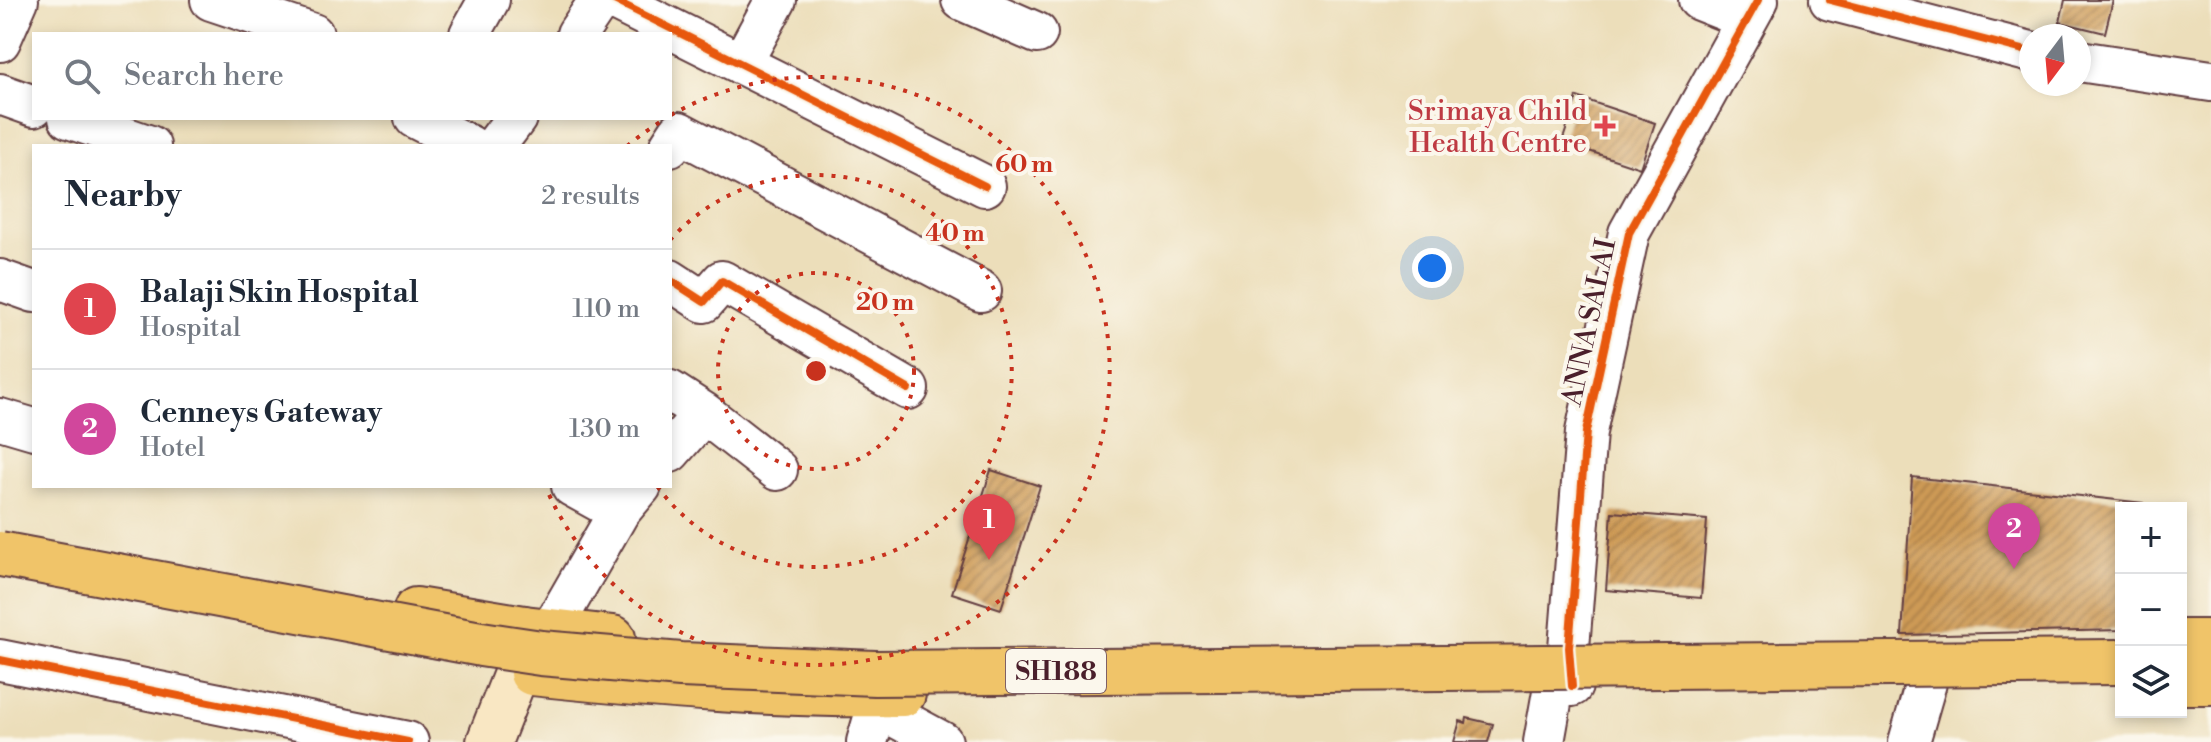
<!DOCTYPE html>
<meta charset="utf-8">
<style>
body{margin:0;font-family:"Libre Bodoni",serif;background:#f2f2f3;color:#1f2937}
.controls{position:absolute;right:24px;bottom:24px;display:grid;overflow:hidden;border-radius:0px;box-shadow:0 4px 12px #0003}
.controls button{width:72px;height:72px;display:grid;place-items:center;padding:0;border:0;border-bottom:2px solid #e0e1e3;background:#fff;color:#1f2937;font:40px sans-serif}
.compass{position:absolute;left:2019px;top:24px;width:72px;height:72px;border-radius:50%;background:#fff;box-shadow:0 4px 12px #0003;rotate:196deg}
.you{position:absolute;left:1432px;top:268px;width:28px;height:28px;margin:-20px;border:6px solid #fff;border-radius:50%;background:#1a73e8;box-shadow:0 0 0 12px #1a73e833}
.badge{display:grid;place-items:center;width:52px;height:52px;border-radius:50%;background:#0b8043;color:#fff;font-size:26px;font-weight:700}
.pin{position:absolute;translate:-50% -66px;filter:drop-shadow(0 2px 4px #0008)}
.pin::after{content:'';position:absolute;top:42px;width:28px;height:24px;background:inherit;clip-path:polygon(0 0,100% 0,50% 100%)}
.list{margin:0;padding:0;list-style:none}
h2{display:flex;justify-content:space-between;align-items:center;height:104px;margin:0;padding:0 32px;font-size:34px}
h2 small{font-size:26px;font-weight:400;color:#747a83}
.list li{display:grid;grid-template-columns:52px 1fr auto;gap:24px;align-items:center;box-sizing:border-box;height:120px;padding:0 32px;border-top:2px solid #e0e1e3}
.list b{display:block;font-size:30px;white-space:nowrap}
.list p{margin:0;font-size:26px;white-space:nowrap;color:#747a83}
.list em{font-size:26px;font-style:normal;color:#747a83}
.icon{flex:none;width:44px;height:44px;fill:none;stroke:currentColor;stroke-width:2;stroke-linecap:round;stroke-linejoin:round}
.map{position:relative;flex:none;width:2211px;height:742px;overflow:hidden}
.search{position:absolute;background:#fff;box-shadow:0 4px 12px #0003;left:32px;top:32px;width:640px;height:88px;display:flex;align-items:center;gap:20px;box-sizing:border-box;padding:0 28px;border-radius:0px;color:#747a83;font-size:30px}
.panel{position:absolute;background:#fff;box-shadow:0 4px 12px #0003;left:32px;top:144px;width:640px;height:344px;border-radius:0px}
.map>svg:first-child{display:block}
</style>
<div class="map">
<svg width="2211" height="742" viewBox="0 0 2211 742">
<defs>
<pattern id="building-hatch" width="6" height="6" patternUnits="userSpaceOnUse" patternTransform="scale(2)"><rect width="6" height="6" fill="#cd9a55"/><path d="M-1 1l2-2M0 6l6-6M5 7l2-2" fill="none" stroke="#a87d47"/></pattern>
</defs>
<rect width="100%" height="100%" fill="#fbf7ec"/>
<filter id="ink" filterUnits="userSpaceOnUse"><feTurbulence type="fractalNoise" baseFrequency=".0125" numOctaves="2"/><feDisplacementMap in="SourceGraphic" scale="16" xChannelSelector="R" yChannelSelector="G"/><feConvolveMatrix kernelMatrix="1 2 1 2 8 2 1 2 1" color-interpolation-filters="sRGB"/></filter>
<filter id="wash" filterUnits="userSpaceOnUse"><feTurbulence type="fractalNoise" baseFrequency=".006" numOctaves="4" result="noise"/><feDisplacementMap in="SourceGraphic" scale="32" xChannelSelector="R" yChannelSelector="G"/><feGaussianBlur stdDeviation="1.8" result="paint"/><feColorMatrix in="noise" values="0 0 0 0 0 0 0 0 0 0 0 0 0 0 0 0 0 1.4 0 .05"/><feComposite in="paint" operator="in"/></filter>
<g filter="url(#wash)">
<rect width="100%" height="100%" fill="#ecdeba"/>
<g id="blocks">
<!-- building -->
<path fill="url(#building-hatch)" d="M 2065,0 L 2113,0 L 2105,33 L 2060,22 Z
M 1577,97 L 1655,123 L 1640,168 L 1562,142 Z
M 991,470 L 1040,486 L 1001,609 L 952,593 Z
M 1912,477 L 2143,503 L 2144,508 L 2121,508 L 2121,630 L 1902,635 Z
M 1612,512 L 1707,520 L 1701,598 L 1606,590 Z
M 1467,718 L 1493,724 L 1488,742 L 1454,742 L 1460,721 L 1466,723 Z"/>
</g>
</g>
<g filter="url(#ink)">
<use href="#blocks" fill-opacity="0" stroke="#623c40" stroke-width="2"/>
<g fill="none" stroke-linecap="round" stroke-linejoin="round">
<!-- street casing -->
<g stroke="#623c40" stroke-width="44">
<path id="street" d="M 211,0 L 313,34
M 614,0 L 985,186
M 962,0 L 1037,33
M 1699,0 L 1747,19
M 1830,0 L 2031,52
M 470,34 L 489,0
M 577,34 L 600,0
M 0,41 L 18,0
M 2079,61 L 2211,81
M 741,64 L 776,0
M 0,94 L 34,106
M 69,118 L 150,146
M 415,118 L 470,146
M 495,146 L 516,118
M 670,146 L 679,132 L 981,291
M 0,280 L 34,292
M 670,280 L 704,302 L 722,281 L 908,389
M 670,391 L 704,413 L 777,470
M 0,419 L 34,429
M 670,452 L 704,413
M 572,486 L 619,512
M 550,632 L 619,512 L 641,486
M 0,660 L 408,742
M 1572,686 L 1569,648 L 1586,432 L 1629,233 L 1758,0
M 879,708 L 942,742
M 867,742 L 881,694
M 1544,742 L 1554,686
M 1909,742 L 1926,683"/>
</g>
<!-- secondary casing -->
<g stroke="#623c40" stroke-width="48">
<path id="secondary" d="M 489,742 L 517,671 L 524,628"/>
</g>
<!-- primary casing -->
<g stroke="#623c40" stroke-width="48">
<path id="primary" d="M 416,610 L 524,628 L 613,638
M 2181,642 L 2211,642
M 532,673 C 656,686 779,696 903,694
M 2181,682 L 2211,682"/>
</g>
<!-- street -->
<use href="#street" stroke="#fff" stroke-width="40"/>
<!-- secondary -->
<use href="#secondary" stroke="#f9e7c3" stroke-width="44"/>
<!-- primary -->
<use href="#primary" stroke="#f0c469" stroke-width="44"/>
<!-- primary-bridge casing -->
<g stroke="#623c40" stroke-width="48" stroke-linecap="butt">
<path id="primary-bridge" d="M 0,554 L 481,644 L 541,653 L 681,665 L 875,673 L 2121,662"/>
</g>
<!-- primary-bridge -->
<use href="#primary-bridge" stroke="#f0c469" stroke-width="44"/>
<!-- cycleway casing -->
<g stroke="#fbf7ec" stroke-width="13">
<path id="cycleway" d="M 614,0 L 985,186
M 1830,0 L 2031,52
M 670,280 L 704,302 L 722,281 L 908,389
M 0,660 L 408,742
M 1572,686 L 1569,648 L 1586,432 L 1629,233 L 1758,0"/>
</g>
<!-- cycleway -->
<use href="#cycleway" stroke="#e8590c" stroke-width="8"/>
</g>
</g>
<!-- distance rings -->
<g fill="none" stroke="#c8321e" stroke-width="4" stroke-dasharray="4 8">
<circle cx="816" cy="371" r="98"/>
<path d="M670 240A196 196 0 1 1 657 486"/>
<path d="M627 146A294 294 0 0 1 665 119M671 115A294 294 0 1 1 546 488"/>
</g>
<!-- markers -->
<path fill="#e0444e" stroke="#fbf7ec" stroke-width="3" d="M1601 114h8v8h8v8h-8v8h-8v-8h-8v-8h8z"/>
<g text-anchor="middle" stroke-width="8" stroke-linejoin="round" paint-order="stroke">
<!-- shield labels -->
<rect fill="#fbf7ec" stroke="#7f6065" stroke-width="2" x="1006" y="649" width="100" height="44" rx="6"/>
<g font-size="26" font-weight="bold" fill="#4a1f2b">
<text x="1056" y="680">SH188</text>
</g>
<!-- health labels -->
<g font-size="28" fill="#be3a42" stroke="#fbf7ec" text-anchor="end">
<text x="1587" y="120">Srimaya Child<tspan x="1587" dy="32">Health Centre</tspan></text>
</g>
<!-- street labels -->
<g font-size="28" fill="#4a1f2b" stroke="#fbf7ec">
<text transform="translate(1588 322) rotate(-78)" y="10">ANNA SALAI</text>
</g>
</g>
<circle cx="816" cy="371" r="12" fill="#c8321e" stroke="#fbf7ec" stroke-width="4"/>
<g font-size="24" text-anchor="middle" font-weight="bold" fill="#c8321e" stroke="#fbf7ec" stroke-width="8" stroke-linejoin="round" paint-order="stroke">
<text x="1024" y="172">60 m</text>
<text x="955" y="241">40 m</text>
<text x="885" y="310">20 m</text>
</g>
</svg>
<div class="controls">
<button>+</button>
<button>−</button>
<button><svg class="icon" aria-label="layers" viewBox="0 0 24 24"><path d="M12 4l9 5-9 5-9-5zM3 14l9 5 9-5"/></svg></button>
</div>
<svg class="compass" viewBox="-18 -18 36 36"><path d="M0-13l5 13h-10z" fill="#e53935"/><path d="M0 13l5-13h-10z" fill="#747a83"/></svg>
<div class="you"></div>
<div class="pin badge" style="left:989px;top:560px;background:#e0444e">1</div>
<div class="pin badge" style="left:2014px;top:569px;background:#d1479c">2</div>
<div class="search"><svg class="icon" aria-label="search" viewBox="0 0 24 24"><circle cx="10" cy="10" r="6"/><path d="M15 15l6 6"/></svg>Search here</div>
<section class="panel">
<h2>Nearby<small>2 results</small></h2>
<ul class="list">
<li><span class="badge" style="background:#e0444e">1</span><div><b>Balaji Skin Hospital</b><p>Hospital</p></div><em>110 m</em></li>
<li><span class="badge" style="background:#d1479c">2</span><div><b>Cenneys Gateway</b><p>Hotel</p></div><em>130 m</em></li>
</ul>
</section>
</div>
